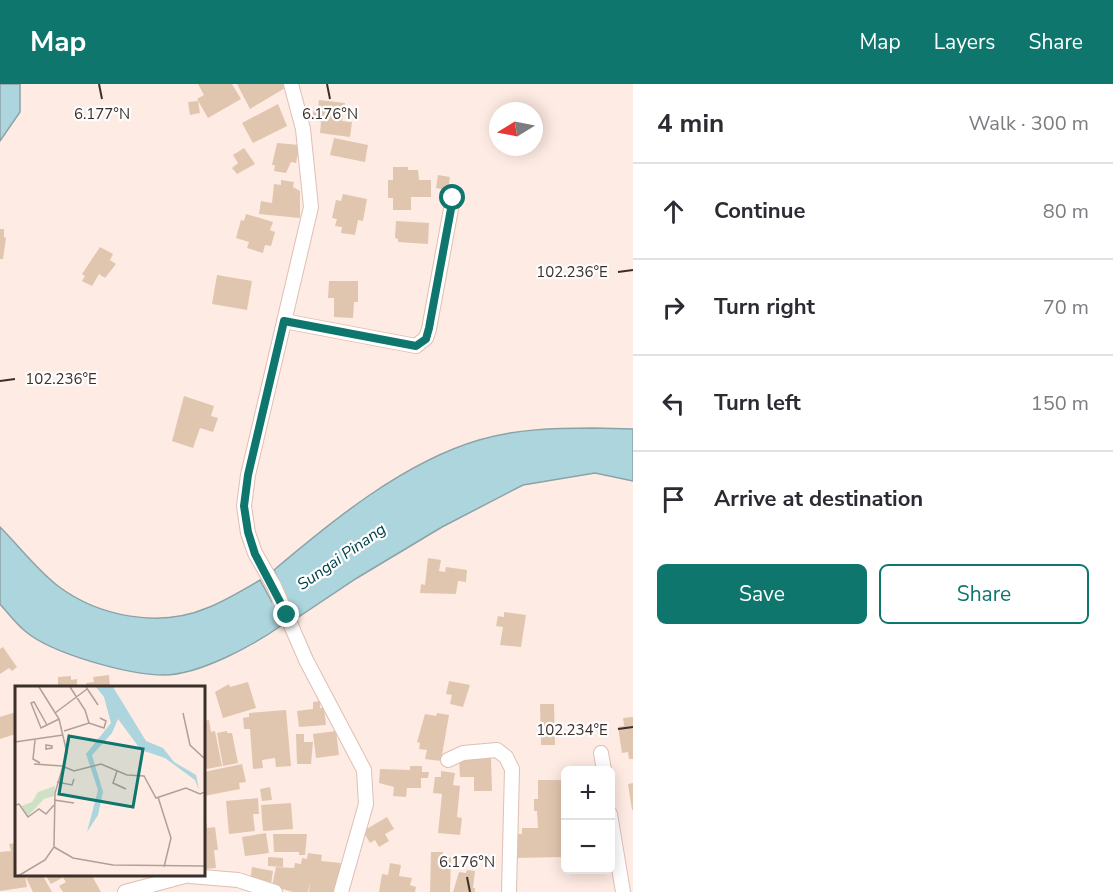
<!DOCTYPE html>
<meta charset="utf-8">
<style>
body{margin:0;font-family:"Nunito Sans",sans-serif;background:#f2f2f3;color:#2b2b33}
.controls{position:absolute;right:18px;bottom:18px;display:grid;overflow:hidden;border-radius:9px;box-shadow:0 3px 15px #0003}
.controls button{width:54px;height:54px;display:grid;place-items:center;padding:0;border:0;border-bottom:2px solid #e1e1e2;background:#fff;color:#2b2b33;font:30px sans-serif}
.compass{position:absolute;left:489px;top:18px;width:54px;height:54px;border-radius:50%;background:#fff;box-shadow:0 3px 15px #0003;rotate:260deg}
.stop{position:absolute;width:18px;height:18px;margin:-14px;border:4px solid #0f766e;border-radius:50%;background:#fff}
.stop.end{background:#0f766e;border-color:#fff;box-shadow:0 2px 6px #0008}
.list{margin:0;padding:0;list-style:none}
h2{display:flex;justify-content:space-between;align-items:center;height:78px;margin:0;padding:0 24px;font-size:26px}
h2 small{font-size:20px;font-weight:400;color:#7c7c81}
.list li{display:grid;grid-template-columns:39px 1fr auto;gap:18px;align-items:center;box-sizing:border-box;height:96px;padding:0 24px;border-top:2px solid #e1e1e2}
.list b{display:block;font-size:22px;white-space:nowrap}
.list em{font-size:20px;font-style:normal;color:#7c7c81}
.actions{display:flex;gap:12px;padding:18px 24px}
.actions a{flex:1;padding:14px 0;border:2px solid #0f766e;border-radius:9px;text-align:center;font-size:21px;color:#0f766e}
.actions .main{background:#0f766e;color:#fff}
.icon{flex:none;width:33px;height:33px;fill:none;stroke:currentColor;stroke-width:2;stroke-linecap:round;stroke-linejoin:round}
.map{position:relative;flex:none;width:633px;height:808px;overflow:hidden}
header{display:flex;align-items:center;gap:36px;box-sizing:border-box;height:84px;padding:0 30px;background:#0f766e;color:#fff}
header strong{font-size:28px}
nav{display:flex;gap:33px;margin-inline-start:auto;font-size:21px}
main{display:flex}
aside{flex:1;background:#fff}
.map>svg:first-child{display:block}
</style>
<header>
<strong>Map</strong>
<nav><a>Map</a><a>Layers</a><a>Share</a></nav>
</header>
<main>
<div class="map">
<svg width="633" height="808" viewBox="0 0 633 808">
<rect width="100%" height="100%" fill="#feebe3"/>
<!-- water -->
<path fill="#add5dd" stroke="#8ba3a7" stroke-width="1.5" d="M 0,0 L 20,0 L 20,28 L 0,57 Z
M 593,344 L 633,345 L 633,397 L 595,389 L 523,401 L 442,443 L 357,494 L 297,534 L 290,521 L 276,529 L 282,541 C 254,561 199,591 164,591 C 129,591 52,570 25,547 C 16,540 8,529 0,520 L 0,443 C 19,462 37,486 58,502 C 99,533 160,544 207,524 C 225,517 243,506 260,496 L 272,518 L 285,511 L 274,486 C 333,436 404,378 479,356 C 516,345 555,344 593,344 Z"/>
<!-- building -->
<path fill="#e1c6af" d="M 198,0 L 232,0 L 241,15 L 208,34 L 197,15 L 204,11 Z
M 237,0 L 286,0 L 283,2 L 285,4 L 250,25 Z
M 319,16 L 345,19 L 342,37 L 352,38 L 350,53 L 320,49 L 321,38 L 312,36 L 314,24 L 318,24 Z
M 198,17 L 200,29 L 190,31 L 188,18 Z
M 278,20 L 287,42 L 253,59 L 242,39 Z
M 334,54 L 368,61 L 365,78 L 330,71 Z
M 277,59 L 300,61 L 296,79 L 291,78 L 286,89 L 274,87 L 275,81 L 272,81 Z
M 244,64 L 255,80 L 237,90 L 232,84 L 238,79 L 233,71 Z
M 393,83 L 408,83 L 408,86 L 418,86 L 419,96 L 431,96 L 431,113 L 411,113 L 411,126 L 393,126 L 393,114 L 388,114 L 388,96 L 393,96 Z
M 438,91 L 450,93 L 448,106 L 436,104 Z
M 281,96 L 294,98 L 293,103 L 300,107 L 300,134 L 259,130 L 261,117 L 272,119 L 274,100 L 281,101 Z
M 343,110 L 367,115 L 363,137 L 358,136 L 355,151 L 341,149 L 342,143 L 335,142 L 337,135 L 332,134 L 336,116 L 341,117 Z
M 246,130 L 273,138 L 270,146 L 275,148 L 271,162 L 265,161 L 263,169 L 247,164 L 249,158 L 236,154 L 241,136 L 244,137 Z
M 396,137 L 429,139 L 428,160 L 398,158 L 398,155 L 395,154 Z
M 0,145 L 4,145 L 4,153 L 6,154 L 3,175 L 0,175 Z
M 100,163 L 113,170 L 110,176 L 116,180 L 105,194 L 99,190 L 92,202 L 82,197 L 85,192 L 82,190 Z
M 217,191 L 252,197 L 247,226 L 212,220 Z
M 329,197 L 358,197 L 358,218 L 354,218 L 353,234 L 334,233 L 334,214 L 328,214 Z
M 184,312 L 214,322 L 211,332 L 218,334 L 213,348 L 200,344 L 193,364 L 172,357 Z
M 428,474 L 441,476 L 439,487 L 445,488 L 446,483 L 467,486 L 466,498 L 458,497 L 456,510 L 420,509 L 421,500 L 425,501 Z
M 504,528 L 526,531 L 521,563 L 500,561 L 503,543 L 496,542 L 498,532 L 504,533 Z
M 3,563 L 17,583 L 12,587 L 9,584 L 0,590 L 0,565 Z
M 109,591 L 110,604 L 87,604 L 86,599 L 94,598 L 93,593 Z
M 71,592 L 71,596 L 77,595 L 77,604 L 58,604 L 58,593 Z
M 449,597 L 470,601 L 463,623 L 450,620 L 452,611 L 446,610 Z
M 248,598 L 256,624 L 223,634 L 215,608 L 229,600 L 230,603 Z
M 320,617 L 320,624 L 324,624 L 326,641 L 299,643 L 297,627 L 313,625 L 313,618 Z
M 540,620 L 554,620 L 555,661 L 541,661 Z
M 286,626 L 291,682 L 276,683 L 275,674 L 262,676 L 263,684 L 253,685 L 250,645 L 244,645 L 243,634 L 249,633 L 249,629 Z
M 16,628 L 16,650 L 0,655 L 0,633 Z
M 437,629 L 449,631 L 441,677 L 425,675 L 427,666 L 419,665 L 420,659 L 417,658 L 425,630 L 436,632 Z
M 633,633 L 633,675 L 629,675 L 628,668 L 622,669 L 618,643 L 624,642 L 623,634 Z
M 209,636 L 211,648 L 215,647 L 222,682 L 207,685 L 204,675 L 204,637 Z
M 227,647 L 227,649 L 232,649 L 238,679 L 223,682 L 217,649 Z
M 336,647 L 339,671 L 316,674 L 313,650 Z
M 296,650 L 304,650 L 304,658 L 313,658 L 311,680 L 297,680 Z
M 459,674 L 491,674 L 492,707 L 474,707 L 474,693 L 460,693 Z
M 242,680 L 246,698 L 239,699 L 240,705 L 204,712 L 204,688 Z
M 410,682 L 422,682 L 422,688 L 429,688 L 428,694 L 421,694 L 421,704 L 407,704 L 406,713 L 393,712 L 394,703 L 379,699 L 380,685 L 410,686 Z
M 441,687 L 455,689 L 453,701 L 460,702 L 457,733 L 462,734 L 460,751 L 438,749 L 442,710 L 433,709 L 435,693 L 441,693 Z
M 538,696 L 563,696 L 564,773 L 515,774 L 515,750 L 522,750 L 522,744 L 538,744 L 537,727 L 534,727 L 534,715 L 538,715 Z
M 633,699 L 633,726 L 632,726 L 628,700 Z
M 270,703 L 272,716 L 262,717 L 260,705 Z
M 258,714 L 259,730 L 253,730 L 255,747 L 229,750 L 226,717 Z
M 291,719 L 293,745 L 263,747 L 261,721 Z
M 205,730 L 207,744 L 215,743 L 218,766 L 214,766 L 216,784 L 204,785 Z
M 387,733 L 394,745 L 385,750 L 389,757 L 379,763 L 375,756 L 370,759 L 363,747 Z
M 266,749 L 269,769 L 245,772 L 242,753 Z
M 273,750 L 307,750 L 305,771 L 299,771 L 299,768 L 274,768 Z
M 16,759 L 16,792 L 25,792 L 27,803 L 0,807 L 0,768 L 11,767 L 9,760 Z
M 431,768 L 443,768 L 443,773 L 451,773 L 450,808 L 430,808 Z
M 308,769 L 322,771 L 321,777 L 341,779 L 335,808 L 309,808 L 310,799 L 308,808 L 293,808 L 272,802 L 276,783 L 294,784 L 295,779 L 301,780 L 302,774 L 307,775 Z
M 268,773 L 283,774 L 283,783 L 268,782 Z
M 390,779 L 401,781 L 399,792 L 412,794 L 410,801 L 416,803 L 415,808 L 379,808 L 382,790 L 388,791 Z
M 252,783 L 273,787 L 271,800 L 250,797 Z
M 467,786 L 475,787 L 473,804 L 475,804 L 475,808 L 453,808 L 459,788 L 466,789 Z
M 32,792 L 43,792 L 52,808 L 33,808 L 26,794 Z
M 46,792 L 61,792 L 62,794 L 51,800 Z
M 62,792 L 92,792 L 101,808 L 63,808 L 59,802 L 66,798 Z"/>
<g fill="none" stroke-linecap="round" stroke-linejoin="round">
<!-- minor casing -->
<g stroke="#debfb3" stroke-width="16">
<path id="minor" d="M 291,0 L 303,45 L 311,123 L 248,391 L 244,422 L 248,449 L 255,469 L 274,502 L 306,576 L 364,686 L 366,720 L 341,808
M 284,237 L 416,262 L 426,254 L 429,245 L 453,114
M 601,669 L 604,686
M 448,676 L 463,669 L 497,666 L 506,673 L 512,685 L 509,808
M 610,730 L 623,808
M 190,792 L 238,796 L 275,808
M 125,808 L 185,792"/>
</g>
<!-- minor -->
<use href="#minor" stroke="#fff" stroke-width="14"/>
</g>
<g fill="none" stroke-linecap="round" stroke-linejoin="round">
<!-- route -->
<path stroke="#0f766e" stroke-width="8" d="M 287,531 L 255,470 L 248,448 L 244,422 L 248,391 L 284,237 L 416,262 L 426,255 L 429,244 L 453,114"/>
</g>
<!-- ticks -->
<path fill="none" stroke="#3b2f2a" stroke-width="2" d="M 99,0 L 102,15M 327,0 L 330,15M 618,188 L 633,186M 0,297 L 15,295M 618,645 L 633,643M 467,793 L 470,808"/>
<g text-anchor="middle" stroke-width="4.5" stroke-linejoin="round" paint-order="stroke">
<!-- water labels -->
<g font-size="16" font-style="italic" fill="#02424b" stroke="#fdfdfd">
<text transform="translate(341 472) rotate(-35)" y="6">Sungai Pinang</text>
</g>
</g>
<!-- overview -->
<g transform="translate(15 602)">
<rect width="190" height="190" fill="#feebe3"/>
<path d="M 40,100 L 39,110 L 29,113 L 13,130 L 6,120 L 17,116 L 23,106 Z" fill="#cfe1c5"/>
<path d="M 81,1 L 98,1 L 131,55 L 148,62 L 159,76 L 181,89 L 184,104 L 180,94 L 150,72 L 126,64 L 103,33 L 97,47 L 77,69 L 88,106 L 83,129 L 72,146 L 83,104 L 71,68 L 96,37 L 89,11 Z" fill="#add5dd"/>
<path fill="none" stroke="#b0a099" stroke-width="1.5" d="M 55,1 L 70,24 L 74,37M 71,1 L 83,19M 40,27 L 72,3M 168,27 L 175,59 L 190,73M 32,39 L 19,16 L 16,17 L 26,42 L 44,33M 49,45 L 74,37 L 89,42 L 91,35 L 85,32M 20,54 L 18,73 L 25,77M 0,56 L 48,49M 31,59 L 37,60 L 37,62 L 31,63 ZM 19,78 L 47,80M 47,80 L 59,85 L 86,78 L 112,89 L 129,90 L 141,112 L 171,102 L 185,108 L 190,106M 102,85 L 98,97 L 111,103M 42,96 L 57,99 L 59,93M 143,111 L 156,152 L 149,181M 39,114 L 59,117M 0,119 L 4,118 L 13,131 L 24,123 L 31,128 L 39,119M 39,161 L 58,172 L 98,179 L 190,180M 3,190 L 30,174 L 39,161 L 40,107 L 52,67 L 44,33 L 24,1"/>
<path fill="#0f766e" fill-opacity="0.15" stroke="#0f766e" stroke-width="3" d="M 54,50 L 128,63 L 118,121 L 44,108 Z"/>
<rect width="190" height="190" fill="none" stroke="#3b2f2a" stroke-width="3"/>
</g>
<g font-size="15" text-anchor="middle" fill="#3b2f2a" stroke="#fdfdfd" stroke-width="4.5" stroke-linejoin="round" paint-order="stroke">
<text x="102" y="35">6.177°N</text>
<text x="330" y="35">6.176°N</text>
<text x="572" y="193">102.236°E</text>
<text x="61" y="300">102.236°E</text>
<text x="572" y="651">102.234°E</text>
<text x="467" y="783">6.176°N</text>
</g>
</svg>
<div class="controls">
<button>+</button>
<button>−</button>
</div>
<svg class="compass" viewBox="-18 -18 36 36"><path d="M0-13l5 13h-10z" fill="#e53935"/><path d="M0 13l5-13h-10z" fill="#7c7c81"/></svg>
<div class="stop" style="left:453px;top:114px"></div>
<div class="stop end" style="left:287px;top:531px"></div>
</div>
<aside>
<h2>4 min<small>Walk · 300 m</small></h2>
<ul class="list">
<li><svg class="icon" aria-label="ahead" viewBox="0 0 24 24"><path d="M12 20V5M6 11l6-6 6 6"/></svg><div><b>Continue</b></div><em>80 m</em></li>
<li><svg class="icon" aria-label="right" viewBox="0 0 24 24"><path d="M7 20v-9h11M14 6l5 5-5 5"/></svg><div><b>Turn right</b></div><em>70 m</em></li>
<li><svg class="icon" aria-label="left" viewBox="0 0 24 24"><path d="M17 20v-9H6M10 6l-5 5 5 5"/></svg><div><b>Turn left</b></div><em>150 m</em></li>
<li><svg class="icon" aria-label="arrive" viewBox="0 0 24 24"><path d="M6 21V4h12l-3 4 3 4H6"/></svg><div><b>Arrive at destination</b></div></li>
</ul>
<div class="actions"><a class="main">Save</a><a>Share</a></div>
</aside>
</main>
